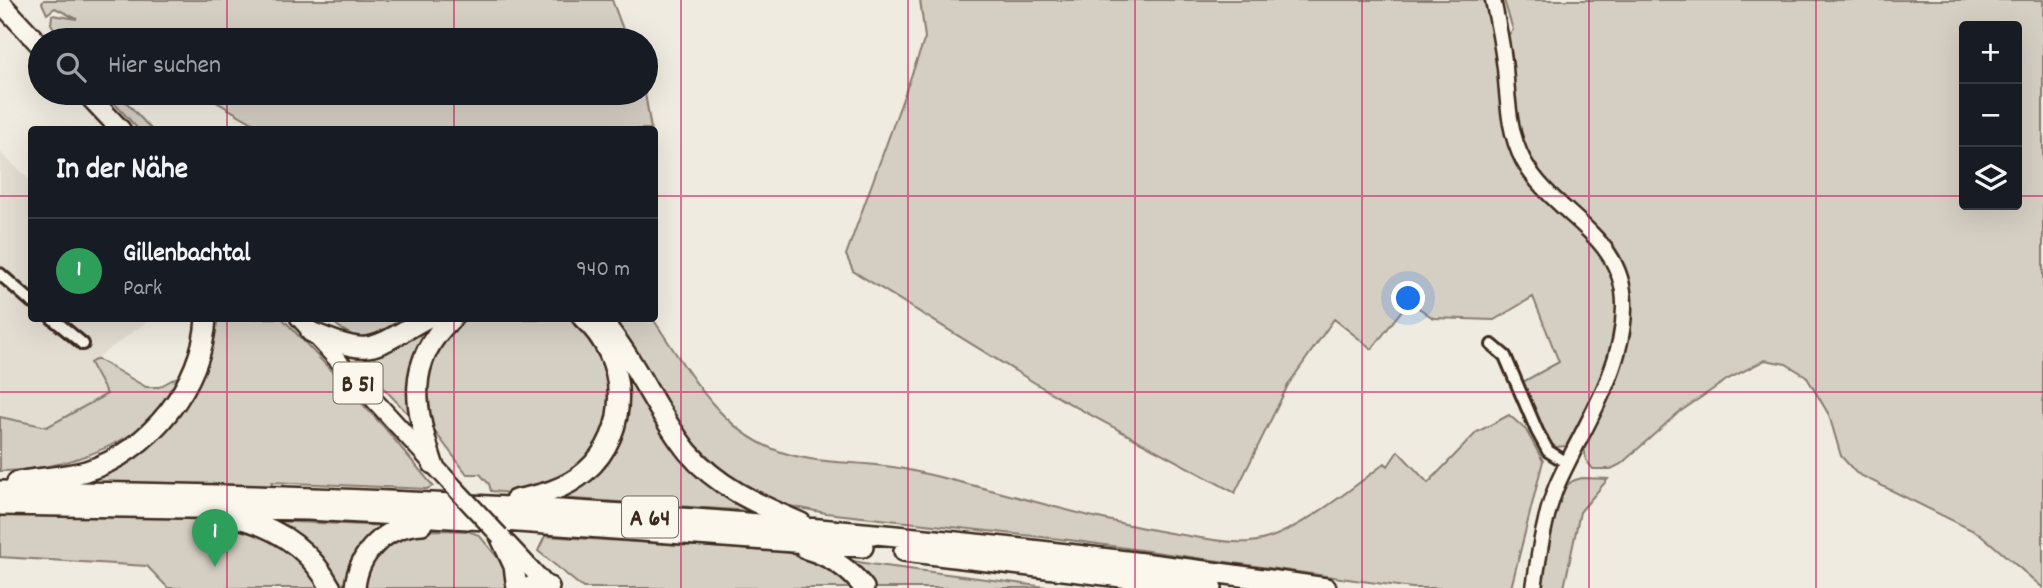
<!DOCTYPE html>
<html lang="de">
<meta charset="utf-8">
<style>
body{margin:0;font-family:Dekko,sans-serif;background:#20242c;color:#f1f3f6}
.controls{position:absolute;right:21px;top:21px;display:grid;overflow:hidden;border-radius:7px;box-shadow:0 7px 28px #0002}
.controls button{width:63px;height:63px;display:grid;place-items:center;padding:0;border:0;border-bottom:2px solid #363941;background:#171b24;color:#f1f3f6;font:35px sans-serif}
.you{position:absolute;left:1409px;top:299px;width:24px;height:24px;margin:-18px;border:5px solid #fff;border-radius:50%;background:#1a73e8;box-shadow:0 0 0 10px #1a73e833}
.badge{display:grid;place-items:center;width:46px;height:46px;border-radius:50%;background:#c8321e;color:#fff;font-size:23px;font-weight:700}
.pin{position:absolute;translate:-50% -58px;filter:drop-shadow(0 2px 4px #0008)}
.pin::after{content:'';position:absolute;top:37px;width:24px;height:21px;background:inherit;clip-path:polygon(0 0,100% 0,50% 100%)}
.list{margin:0;padding:0;list-style:none}
h2{display:flex;justify-content:space-between;align-items:center;height:91px;margin:0;padding:0 28px;font-size:30px}
h2 small{font-size:23px;font-weight:400;color:#9ea1a6}
.list li{display:grid;grid-template-columns:46px 1fr auto;gap:21px;align-items:center;box-sizing:border-box;height:105px;padding:0 28px;border-top:2px solid #363941}
.list b{display:block;font-size:26px;white-space:nowrap}
.list p{margin:0;font-size:23px;white-space:nowrap;color:#9ea1a6}
.list em{font-size:23px;font-style:normal;color:#9ea1a6}
.icon{flex:none;width:38px;height:38px;fill:none;stroke:currentColor;stroke-width:2;stroke-linecap:round;stroke-linejoin:round}
.map{position:relative;flex:none;width:2043px;height:588px;overflow:hidden}
.search{position:absolute;background:#171b24;box-shadow:0 7px 28px #0002;left:28px;top:28px;width:630px;height:77px;display:flex;align-items:center;gap:18px;box-sizing:border-box;padding:0 24px;border-radius:38px;color:#9ea1a6;font-size:26px}
.panel{position:absolute;background:#171b24;box-shadow:0 7px 28px #0002;left:28px;top:126px;width:630px;height:196px;border-radius:7px}
.map>svg:first-child{display:block}
</style>
<div class="map">
<svg width="2043" height="588" viewBox="0 0 2043 588">
<rect width="100%" height="100%" fill="#f0ebe0"/>
<filter id="ink" filterUnits="userSpaceOnUse"><feTurbulence type="fractalNoise" baseFrequency=".0143" numOctaves="2"/><feDisplacementMap in="SourceGraphic" scale="14" xChannelSelector="R" yChannelSelector="G"/><feConvolveMatrix kernelMatrix="1 2 1 2 8 2 1 2 1" color-interpolation-filters="sRGB"/></filter>
<g filter="url(#ink)">
<!-- built -->
<path fill="#e2dcd1" d="M 0,152 L 31,181 L 32,318 L 151,319 L 90,363 L 108,394 L 47,427 L 0,417 Z"/>
<!-- green -->
<path fill="#d5cec3" stroke="#887c70" stroke-width="2" fill-rule="evenodd" d="M 44,0 L 612,0 L 627,40 L 62,40 L 51,24 L 52,15 L 77,19 L 55,8 L 47,14 L 42,3 Z
M 920,0 L 1493,0 L 1502,41 L 1513,30 L 1504,0 L 2043,0 L 2043,588 L 1980,534 L 1856,473 L 1841,456 L 1829,415 L 1806,376 L 1786,364 L 1765,360 L 1728,379 L 1678,413 L 1621,464 L 1611,469 L 1593,469 L 1586,460 L 1584,447 C 1611,391 1654,315 1619,254 C 1609,237 1593,224 1578,211 L 1565,215 C 1577,227 1594,240 1602,254 C 1607,262 1614,274 1616,284 C 1628,332 1589,405 1566,446 L 1556,447 L 1549,442 L 1521,383 L 1559,362 L 1533,297 L 1494,320 L 1433,318 L 1409,301 L 1372,349 L 1334,319 L 1288,385 L 1235,493 L 1061,399 L 853,271 L 846,255 L 925,38 ZM 1964,26 L 2017,26 L 2017,205 L 1964,205 Z
M 105,93 L 118,93 L 151,129 L 138,129 Z
M 201,93 L 645,93 L 651,129 L 263,129 Z
M 282,318 L 384,427 L 433,486 L 427,489 L 272,482 L 271,486 L 63,482 L 157,434 L 212,319 Z
M 330,319 L 408,319 C 374,337 362,350 330,319 Z
M 466,319 L 571,319 L 595,341 L 613,382 L 606,437 L 567,480 L 510,493 L 491,491 L 489,484 L 480,474 L 467,474 L 426,420 L 424,386 L 434,354 L 455,327 Z
M 610,319 L 653,319 C 685,366 717,427 773,449 C 814,466 861,460 904,469 C 995,488 1084,519 1176,534 C 1198,537 1228,544 1250,542 C 1288,540 1354,487 1385,463 L 1388,466 L 1398,451 L 1428,483 L 1477,432 L 1509,415 L 1526,430 L 1543,461 L 1511,588 L 1412,588 L 1069,540 L 826,513 L 785,505 L 746,487 L 717,465 L 690,439 Z
M 437,321 L 411,377 L 408,414 L 364,367 L 364,362 Z
M 97,359 L 146,387 L 159,387 L 186,372 C 181,381 176,391 169,400 C 134,447 57,471 0,471 L 0,417 L 47,427 L 107,394 L 90,363 Z
M 620,362 L 678,455 L 699,476 L 751,511 L 559,498 C 582,478 616,457 625,427 C 631,406 624,382 620,362 Z
M 1582,478 L 1608,479 L 1580,512 L 1564,588 L 1542,588 C 1545,563 1550,510 1564,490 C 1568,482 1574,480 1582,478 Z
M 0,515 L 189,517 L 232,521 L 280,540 L 325,588 L 168,588 L 147,566 L 0,557 Z
M 269,521 L 391,526 L 350,588 L 336,588 Z
M 437,530 L 468,531 L 479,535 L 508,570 L 512,588 L 359,588 L 383,543 L 416,531 Z
M 545,536 L 787,552 L 828,564 L 855,588 L 583,588 L 538,551 Z
M 848,560 L 870,564 L 1054,588 L 872,588 Z"/>
<g fill="none" stroke-linecap="round" stroke-linejoin="round">
<!-- minor casing -->
<g stroke="#3b2a1e" stroke-width="16">
<path id="minor" d="M 0,274 L 32,302
M 52,318 L 83,344
M 1492,345 L 1505,356 L 1537,431 L 1548,451 L 1567,463"/>
</g>
<!-- secondary casing -->
<g stroke="#3b2a1e" stroke-width="19">
<path id="secondary" d="M 1493,0 C 1498,23 1502,44 1505,68 C 1508,99 1508,132 1523,160 C 1553,216 1626,235 1624,308 C 1623,373 1582,428 1557,485 C 1544,517 1539,554 1534,588"/>
</g>
<!-- primary casing -->
<g stroke="#3b2a1e" stroke-width="21">
<path id="primary" d="M 299,318 L 454,487
M 507,543 L 549,588"/>
</g>
<!-- trunk casing -->
<g stroke="#3b2a1e" stroke-width="23">
<path id="trunk" d="M 0,2 L 40,45
M 86,93 L 121,130"/>
</g>
<!-- motorway casing -->
<g stroke="#3b2a1e" stroke-width="24">
<path id="motorway" d="M 599,318 C 636,359 654,410 688,452 C 718,488 760,505 801,523
M 311,332 C 374,358 370,349 427,318
M 433,464 C 415,409 404,363 452,318
M 17,482 C 39,478 64,477 86,471 C 149,452 203,384 206,318
M 0,491 C 443,495 887,523 1326,588
M 515,500 C 540,495 564,490 585,472 C 632,432 628,358 583,318
M 0,505 L 308,510 L 504,521 L 863,547
M 233,517 C 276,526 310,549 331,588
M 500,536 L 514,566 L 517,588
M 806,549 C 830,556 849,568 864,588
M 904,551 L 1212,588
M 355,588 C 358,552 386,526 422,524
M 527,588 L 536,585 L 549,587"/>
</g>
<!-- minor -->
<use href="#minor" stroke="#fbf7ec" stroke-width="10"/>
<!-- secondary -->
<use href="#secondary" stroke="#fbf7ec" stroke-width="14"/>
<!-- primary -->
<use href="#primary" stroke="#fbf7ec" stroke-width="16"/>
<!-- trunk -->
<use href="#trunk" stroke="#fbf7ec" stroke-width="18"/>
<!-- motorway -->
<use href="#motorway" stroke="#fbf7ec" stroke-width="19"/>
<!-- primary-bridge casing -->
<g stroke="#3b2a1e" stroke-width="21" stroke-linecap="butt">
<path id="primary-bridge" d="M 454,487 L 500,536"/>
</g>
<!-- primary-bridge -->
<use href="#primary-bridge" stroke="#fbf7ec" stroke-width="16"/>
</g>
</g>
<!-- grid -->
<path fill="none" stroke="#c2185b" stroke-width="2" stroke-opacity="0.55" d="M 227,0 L 227,40M 454,0 L 454,40M 681,0 L 681,588M 908,0 L 908,588M 1135,0 L 1135,588M 1362,0 L 1362,588M 1589,0 L 1589,588M 1816,0 L 1816,588M 227,93 L 227,130M 454,93 L 454,130M 0,196 L 32,196M 654,196 L 1964,196M 2017,196 L 2043,196M 227,318 L 227,588M 454,318 L 454,588M 0,392 L 2043,392"/>
<g text-anchor="middle" stroke-width="5" stroke-linejoin="round" paint-order="stroke">
<!-- shield labels -->
<g fill="#fbf7ec" stroke="#75685c" stroke-width="2">
<rect x="333.5" y="362.5" width="49" height="41" rx="5"/>
<rect x="622" y="496.5" width="56" height="41" rx="5"/>
</g>
<g font-size="24" font-weight="bold" fill="#3b2a1e">
<text x="358" y="391">B 51</text>
<text x="650" y="525">A 64</text>
</g>
</g>
</svg>
<div class="controls">
<button>+</button>
<button>−</button>
<button><svg class="icon" aria-label="layers" viewBox="0 0 24 24"><path d="M12 4l9 5-9 5-9-5zM3 14l9 5 9-5"/></svg></button>
</div>
<div class="you"></div>
<div class="pin badge" style="left:215px;top:567px;background:#2e9e5b">1</div>
<div class="search"><svg class="icon" aria-label="search" viewBox="0 0 24 24"><circle cx="10" cy="10" r="6"/><path d="M15 15l6 6"/></svg>Hier suchen</div>
<section class="panel">
<h2>In der Nähe<small></small></h2>
<ul class="list">
<li><span class="badge" style="background:#2e9e5b">1</span><div><b>Gillenbachtal</b><p>Park</p></div><em>940 m</em></li>
</ul>
</section>
</div>
